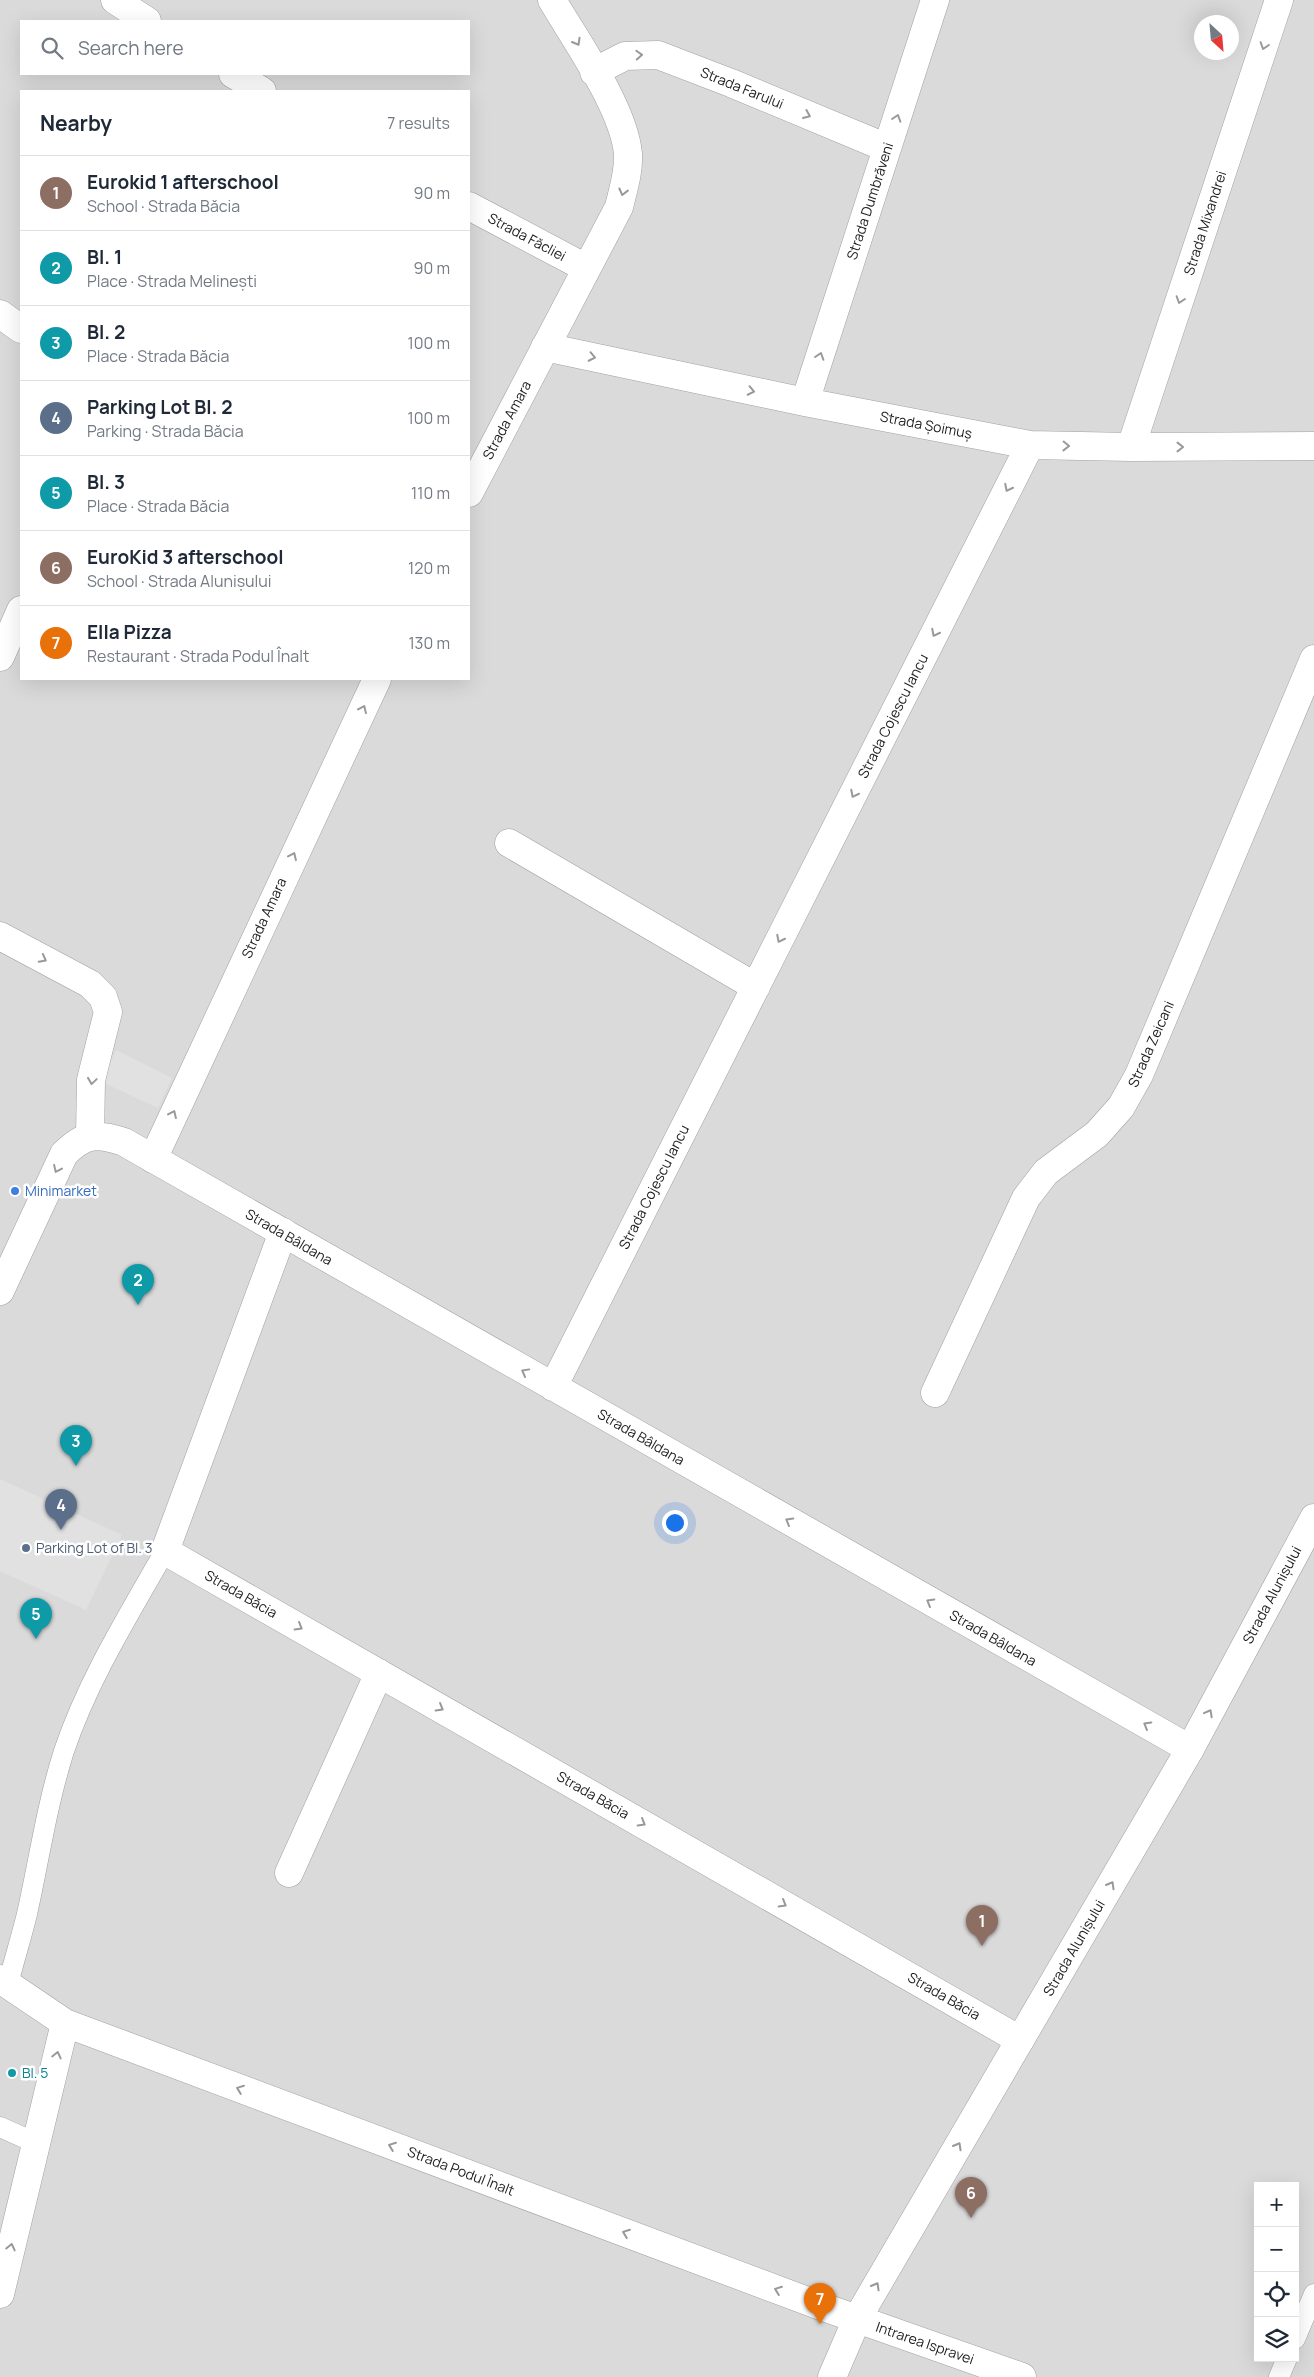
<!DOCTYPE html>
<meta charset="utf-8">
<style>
body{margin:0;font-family:Manrope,sans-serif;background:#f6f6f7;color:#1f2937}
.controls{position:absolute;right:15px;bottom:15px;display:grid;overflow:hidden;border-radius:0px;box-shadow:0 5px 20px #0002}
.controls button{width:45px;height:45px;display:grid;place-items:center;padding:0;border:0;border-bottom:1px solid #e0e1e3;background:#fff;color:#1f2937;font:25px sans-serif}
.compass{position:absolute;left:1194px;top:15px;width:45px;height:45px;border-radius:50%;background:#fff;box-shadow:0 5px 20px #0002;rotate:154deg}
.you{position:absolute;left:674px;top:1522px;width:18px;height:18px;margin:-12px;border:4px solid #fff;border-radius:50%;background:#1a73e8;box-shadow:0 0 0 8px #1a73e833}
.badge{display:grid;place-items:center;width:32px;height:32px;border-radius:50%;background:#7c3aed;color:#fff;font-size:16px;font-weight:700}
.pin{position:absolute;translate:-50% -41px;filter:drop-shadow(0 1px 2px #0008)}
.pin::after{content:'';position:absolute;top:26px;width:18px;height:15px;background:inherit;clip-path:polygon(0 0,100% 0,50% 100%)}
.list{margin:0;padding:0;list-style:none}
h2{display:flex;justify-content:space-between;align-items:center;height:65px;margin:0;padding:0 20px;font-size:21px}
h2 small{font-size:16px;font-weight:400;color:#747a83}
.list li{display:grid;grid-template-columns:32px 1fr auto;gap:15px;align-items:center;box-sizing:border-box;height:75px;padding:0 20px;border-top:1px solid #e0e1e3}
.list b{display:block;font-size:19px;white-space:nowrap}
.list p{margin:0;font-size:16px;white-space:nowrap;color:#747a83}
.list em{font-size:16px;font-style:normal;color:#747a83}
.icon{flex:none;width:28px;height:28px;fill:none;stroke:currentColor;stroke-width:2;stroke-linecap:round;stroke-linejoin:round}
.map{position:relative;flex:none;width:1314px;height:2377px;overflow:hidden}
.search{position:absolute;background:#fff;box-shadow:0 5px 20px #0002;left:20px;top:20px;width:450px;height:55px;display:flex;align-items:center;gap:12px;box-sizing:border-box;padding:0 18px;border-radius:0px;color:#747a83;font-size:19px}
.panel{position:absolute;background:#fff;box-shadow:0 5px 20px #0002;left:20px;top:90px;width:450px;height:590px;border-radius:0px}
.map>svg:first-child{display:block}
</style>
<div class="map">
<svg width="1314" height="2377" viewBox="0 0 1314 2377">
<rect width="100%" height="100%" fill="#edece4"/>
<!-- residential -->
<path fill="#dbdada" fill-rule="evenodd" d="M 0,0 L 1314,0 L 1314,2377 L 0,2377 ZM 21,21 L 469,21 L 469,74 L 21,74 ZM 1202,22 L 1232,22 L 1232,52 L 1202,52 ZM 21,91 L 469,91 L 469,679 L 21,679 ZM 1258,2186 L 1295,2186 L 1295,2358 L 1258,2358 Z"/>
<!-- parking -->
<path fill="#e1e1e1" d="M 116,1050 L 172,1078 L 158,1108 L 102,1082 Z
M 0,1479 L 122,1535 L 86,1610 L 0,1571 Z"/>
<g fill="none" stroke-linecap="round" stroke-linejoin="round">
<!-- service casing -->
<g stroke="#a1a1a1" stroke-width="21">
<path id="service" d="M 8,1984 C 14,1961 21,1938 27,1914 C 39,1860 47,1804 64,1751 C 88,1680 128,1616 165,1551
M 0,2127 L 36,2143
M 1295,2339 L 1314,2294
M 1279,2377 L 1287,2358"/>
</g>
<!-- pedestrian casing -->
<g stroke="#a1a1a1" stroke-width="29">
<path id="pedestrian" d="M 165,1551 L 283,1232"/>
</g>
<!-- minor casing -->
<g stroke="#a1a1a1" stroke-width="29">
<path id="minor" d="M 115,0 L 147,21
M 594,72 L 625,56 L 658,55 L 731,83 L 887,148
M 233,74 L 262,91
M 469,206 L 586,268
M 0,314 L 21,329
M 545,347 L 805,402 L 1030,445 L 1131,447 L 1314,446
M 805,402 L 935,0
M 1131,447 L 1279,0
M 469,493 L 619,207 C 623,190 629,172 628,154 C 624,108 576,41 552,0
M 0,657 L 21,610
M 509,843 L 756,987
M 0,936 L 90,984 L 103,997 L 108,1012 L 91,1080 L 90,1136
M 153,1159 L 377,679
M 0,1291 L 64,1154 C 85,1133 97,1133 124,1142 L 1190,1749
M 553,1387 L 1030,445
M 935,1393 L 1026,1198 L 1046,1172 L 1097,1134 L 1121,1107 L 1139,1075 L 1314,659
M 165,1551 L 1020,2040
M 289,1873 L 379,1673
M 0,1979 L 65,2023 L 826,2308 L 1022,2377
M 0,2294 L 65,2023"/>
</g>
<!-- tertiary casing -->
<g stroke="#a1a1a1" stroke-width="29">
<path id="tertiary" d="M 832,2377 L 857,2319 L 1190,1749 L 1314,1518"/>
</g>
<!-- service -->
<use href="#service" stroke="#fff" stroke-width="20"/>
<!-- pedestrian -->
<use href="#pedestrian" stroke="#fff" stroke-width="28"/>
<!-- minor -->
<use href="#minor" stroke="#fff" stroke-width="28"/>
<!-- tertiary -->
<use href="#tertiary" stroke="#fff" stroke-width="28"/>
</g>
<!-- one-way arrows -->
<defs><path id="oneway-chevron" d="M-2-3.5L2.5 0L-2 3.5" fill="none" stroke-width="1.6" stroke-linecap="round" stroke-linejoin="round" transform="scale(1.25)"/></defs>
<g stroke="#999">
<use href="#oneway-chevron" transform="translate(577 42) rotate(60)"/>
<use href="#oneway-chevron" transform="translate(1264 46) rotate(108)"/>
<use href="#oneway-chevron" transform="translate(639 55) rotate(-3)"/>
<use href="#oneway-chevron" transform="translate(807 115) rotate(23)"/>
<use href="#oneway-chevron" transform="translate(897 118) rotate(-72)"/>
<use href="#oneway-chevron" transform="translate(623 192) rotate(104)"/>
<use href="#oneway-chevron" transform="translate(1180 300) rotate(108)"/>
<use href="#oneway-chevron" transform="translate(820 356) rotate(-72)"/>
<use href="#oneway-chevron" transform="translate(592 357) rotate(12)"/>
<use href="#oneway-chevron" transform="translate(751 391) rotate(12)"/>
<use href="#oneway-chevron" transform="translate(1066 446) rotate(1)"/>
<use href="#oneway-chevron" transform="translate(1180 447)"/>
<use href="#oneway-chevron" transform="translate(1008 488) rotate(117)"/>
<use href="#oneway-chevron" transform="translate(935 633) rotate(117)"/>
<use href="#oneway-chevron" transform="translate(363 709) rotate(-65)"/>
<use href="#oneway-chevron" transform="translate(854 794) rotate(117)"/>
<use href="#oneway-chevron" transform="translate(293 856) rotate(-65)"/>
<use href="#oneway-chevron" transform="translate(780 939) rotate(117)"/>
<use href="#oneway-chevron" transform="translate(43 959) rotate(28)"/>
<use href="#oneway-chevron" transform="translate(92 1081) rotate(98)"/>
<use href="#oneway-chevron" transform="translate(173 1114) rotate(-65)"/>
<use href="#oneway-chevron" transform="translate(57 1169) rotate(115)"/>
<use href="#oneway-chevron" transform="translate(525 1372) rotate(-151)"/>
<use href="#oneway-chevron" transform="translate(789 1521) rotate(-150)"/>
<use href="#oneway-chevron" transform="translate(930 1602) rotate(-150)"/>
<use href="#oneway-chevron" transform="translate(299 1627) rotate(30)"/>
<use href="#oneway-chevron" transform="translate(440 1708) rotate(30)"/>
<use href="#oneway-chevron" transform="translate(1209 1713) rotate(-62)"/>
<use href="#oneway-chevron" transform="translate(1147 1725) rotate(-150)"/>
<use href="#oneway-chevron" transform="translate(642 1823) rotate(30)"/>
<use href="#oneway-chevron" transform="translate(1111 1885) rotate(-60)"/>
<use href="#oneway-chevron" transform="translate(783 1904) rotate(30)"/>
<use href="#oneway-chevron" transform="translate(57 2055) rotate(-77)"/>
<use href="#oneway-chevron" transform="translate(240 2089) rotate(-159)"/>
<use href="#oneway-chevron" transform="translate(392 2146) rotate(-159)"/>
<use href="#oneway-chevron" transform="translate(958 2146) rotate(-60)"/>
<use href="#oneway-chevron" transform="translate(626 2233) rotate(-159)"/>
<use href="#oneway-chevron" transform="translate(11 2247) rotate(-77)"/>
<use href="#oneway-chevron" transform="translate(876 2286) rotate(-60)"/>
<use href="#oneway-chevron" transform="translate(778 2290) rotate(-159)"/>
</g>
<!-- markers -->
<circle fill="#3f7fe0" stroke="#fff" stroke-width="2" cx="15" cy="1191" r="5"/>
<circle fill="#5c6f8a" stroke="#fff" stroke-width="2" cx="26" cy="1548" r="5"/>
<circle fill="#0f9aa8" stroke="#fff" stroke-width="2" cx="12" cy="2073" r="5"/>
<g text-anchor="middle" stroke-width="5" stroke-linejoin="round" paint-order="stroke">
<!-- street labels -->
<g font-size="14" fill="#1d1d1d" stroke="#fff">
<text transform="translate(742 88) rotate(22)" y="5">Strada Farului</text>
<text transform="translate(870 201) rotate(-72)" y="5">Strada Dumbrăveni</text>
<text transform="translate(1205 223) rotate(-72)" y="5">Strada Mixandrei</text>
<text transform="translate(527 237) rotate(28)" y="5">Strada Făcliei</text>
<text transform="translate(507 420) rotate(-62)" y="5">Strada Amara</text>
<text transform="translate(926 425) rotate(11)" y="5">Strada Șoimuș</text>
<text transform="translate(893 716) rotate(-63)" y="5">Strada Cojescu Iancu</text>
<text transform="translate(264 918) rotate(-65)" y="5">Strada Amara</text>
<text transform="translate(1151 1044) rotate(-66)" y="5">Strada Zeicani</text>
<text transform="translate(654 1187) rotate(-63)" y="5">Strada Cojescu Iancu</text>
<text transform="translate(289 1237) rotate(30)" y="5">Strada Bâldana</text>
<text transform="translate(641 1437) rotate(30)" y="5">Strada Bâldana</text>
<text transform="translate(241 1594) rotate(30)" y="5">Strada Băcia</text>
<text transform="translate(1272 1595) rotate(-62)" y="5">Strada Alunișului</text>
<text transform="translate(993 1638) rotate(30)" y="5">Strada Bâldana</text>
<text transform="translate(593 1795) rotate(30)" y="5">Strada Băcia</text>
<text transform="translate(1074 1948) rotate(-60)" y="5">Strada Alunișului</text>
<text transform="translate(944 1996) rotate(30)" y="5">Strada Băcia</text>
<text transform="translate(461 2171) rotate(21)" y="5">Strada Podul Înalt</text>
<text transform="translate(925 2343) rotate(19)" y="5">Intrarea Ispravei</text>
</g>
<!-- shop labels -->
<g font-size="14" fill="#366cbe" stroke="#fff" text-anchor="start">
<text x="25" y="1196">Minimarket</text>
</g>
<!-- service labels -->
<g font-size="14" fill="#4e5e75" stroke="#fff" text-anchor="start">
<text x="36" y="1553">Parking Lot of Bl. 3</text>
</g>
<!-- culture labels -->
<g font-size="14" fill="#0d838f" stroke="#fff" text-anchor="start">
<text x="22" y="2078">Bl. 5</text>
</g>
</g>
</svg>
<div class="controls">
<button>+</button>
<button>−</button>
<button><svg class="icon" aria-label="locate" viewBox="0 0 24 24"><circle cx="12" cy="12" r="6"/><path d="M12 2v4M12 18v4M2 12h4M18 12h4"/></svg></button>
<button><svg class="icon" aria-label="layers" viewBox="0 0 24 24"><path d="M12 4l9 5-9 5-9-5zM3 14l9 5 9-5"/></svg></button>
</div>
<svg class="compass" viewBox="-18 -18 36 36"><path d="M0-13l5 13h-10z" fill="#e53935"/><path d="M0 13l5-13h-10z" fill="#747a83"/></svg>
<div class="you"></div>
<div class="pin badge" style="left:982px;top:1946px;background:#8d6e63">1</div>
<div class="pin badge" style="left:138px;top:1305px;background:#0f9aa8">2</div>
<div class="pin badge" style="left:76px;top:1466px;background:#0f9aa8">3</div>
<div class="pin badge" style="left:61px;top:1530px;background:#5c6f8a">4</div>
<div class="pin badge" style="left:36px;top:1639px;background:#0f9aa8">5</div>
<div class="pin badge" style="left:971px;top:2218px;background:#8d6e63">6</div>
<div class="pin badge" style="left:820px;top:2324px;background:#e8710a">7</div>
<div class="search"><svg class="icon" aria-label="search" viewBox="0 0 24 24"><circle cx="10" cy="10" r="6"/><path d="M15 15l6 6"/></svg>Search here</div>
<section class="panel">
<h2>Nearby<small>7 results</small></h2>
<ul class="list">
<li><span class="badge" style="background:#8d6e63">1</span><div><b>Eurokid 1 afterschool</b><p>School · Strada Băcia</p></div><em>90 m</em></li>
<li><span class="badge" style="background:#0f9aa8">2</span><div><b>Bl. 1</b><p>Place · Strada Melinești</p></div><em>90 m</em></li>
<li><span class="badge" style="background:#0f9aa8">3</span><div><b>Bl. 2</b><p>Place · Strada Băcia</p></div><em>100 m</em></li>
<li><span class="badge" style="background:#5c6f8a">4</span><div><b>Parking Lot Bl. 2</b><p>Parking · Strada Băcia</p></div><em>100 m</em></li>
<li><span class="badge" style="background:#0f9aa8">5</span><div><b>Bl. 3</b><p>Place · Strada Băcia</p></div><em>110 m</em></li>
<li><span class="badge" style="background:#8d6e63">6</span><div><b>EuroKid 3 afterschool</b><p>School · Strada Alunișului</p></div><em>120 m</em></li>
<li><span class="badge" style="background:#e8710a">7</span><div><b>Ella Pizza</b><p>Restaurant · Strada Podul Înalt</p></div><em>130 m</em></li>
</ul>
</section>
</div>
